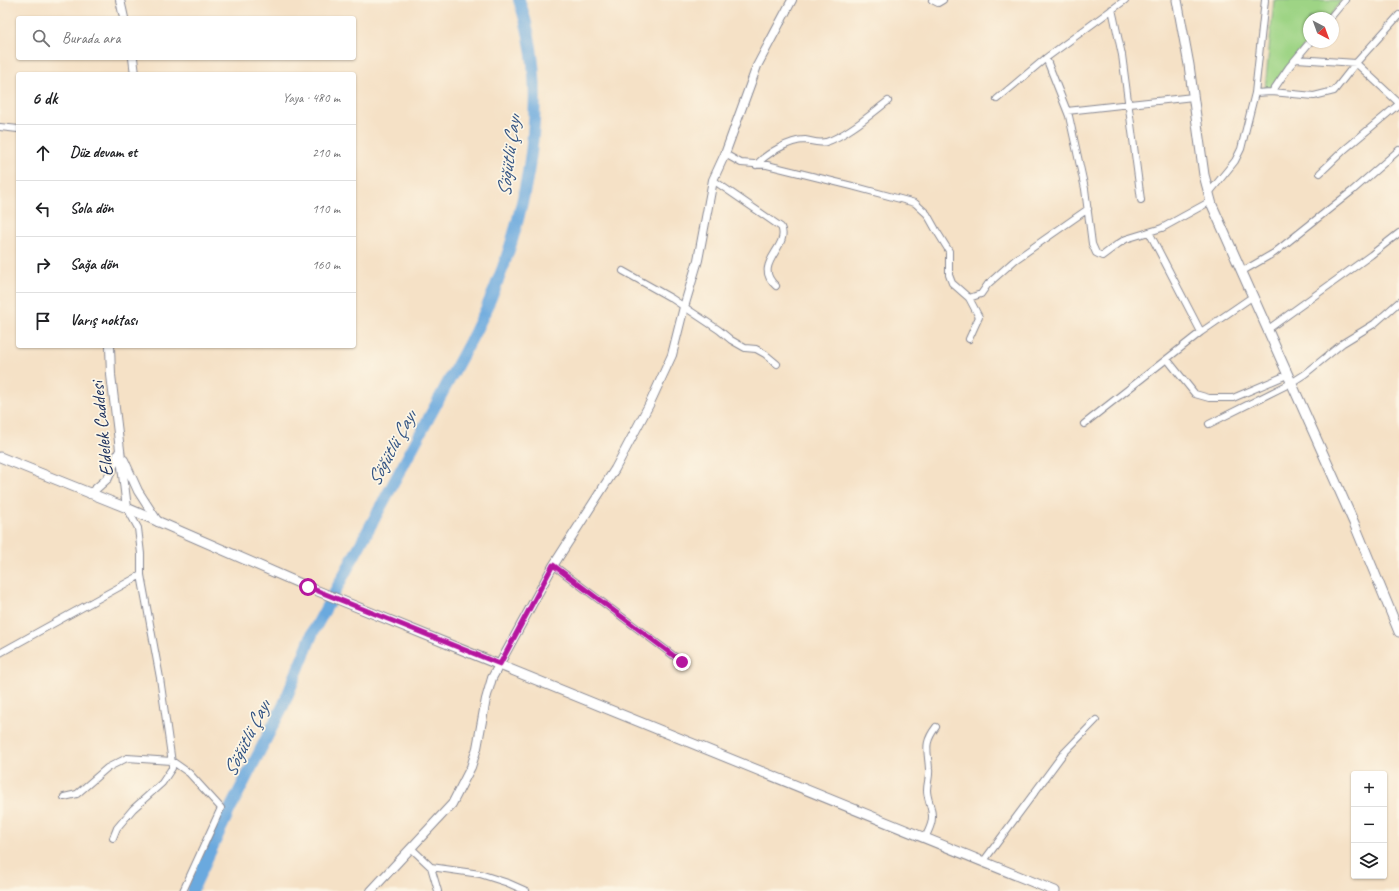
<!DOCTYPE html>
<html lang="tr">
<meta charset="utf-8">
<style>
body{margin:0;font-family:Caveat,sans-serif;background:#f2f2f2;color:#202124}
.controls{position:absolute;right:12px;bottom:12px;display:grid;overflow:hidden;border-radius:4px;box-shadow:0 1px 3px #0004}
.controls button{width:36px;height:36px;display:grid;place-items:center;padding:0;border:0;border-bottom:1px solid #e0e0e0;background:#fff;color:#202124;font:20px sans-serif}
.compass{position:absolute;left:1303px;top:12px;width:36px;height:36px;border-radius:50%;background:#fff;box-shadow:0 1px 3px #0004;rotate:139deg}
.stop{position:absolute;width:12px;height:12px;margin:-9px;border:3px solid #b5179e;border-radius:50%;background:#fff}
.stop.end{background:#b5179e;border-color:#fff;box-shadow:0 1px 4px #0008}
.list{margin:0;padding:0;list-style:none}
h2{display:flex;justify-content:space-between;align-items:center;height:52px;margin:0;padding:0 16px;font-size:17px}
h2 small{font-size:13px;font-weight:400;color:#757577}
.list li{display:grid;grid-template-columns:26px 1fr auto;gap:12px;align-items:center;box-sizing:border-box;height:56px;padding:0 16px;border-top:1px solid #e0e0e0}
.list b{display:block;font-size:15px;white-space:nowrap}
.list em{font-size:13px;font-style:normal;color:#757577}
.icon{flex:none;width:22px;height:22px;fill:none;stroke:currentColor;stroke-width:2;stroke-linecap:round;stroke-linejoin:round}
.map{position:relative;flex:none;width:1399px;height:891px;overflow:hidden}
.search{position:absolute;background:#fff;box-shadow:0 1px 3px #0004;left:16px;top:16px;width:340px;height:44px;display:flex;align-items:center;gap:10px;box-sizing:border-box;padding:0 14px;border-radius:4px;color:#757577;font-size:15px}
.panel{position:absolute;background:#fff;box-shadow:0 1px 3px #0004;left:16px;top:72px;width:340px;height:276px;border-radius:4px}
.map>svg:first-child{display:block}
</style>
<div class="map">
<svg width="1399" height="891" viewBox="0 0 1399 891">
<rect width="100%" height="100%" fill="#fcf5e5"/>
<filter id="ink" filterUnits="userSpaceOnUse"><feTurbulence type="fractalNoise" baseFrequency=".025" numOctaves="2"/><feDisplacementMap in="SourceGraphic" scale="8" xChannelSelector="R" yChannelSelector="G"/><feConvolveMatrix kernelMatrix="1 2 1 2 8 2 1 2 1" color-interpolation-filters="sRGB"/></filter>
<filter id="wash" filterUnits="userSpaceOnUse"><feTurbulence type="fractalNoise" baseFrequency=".012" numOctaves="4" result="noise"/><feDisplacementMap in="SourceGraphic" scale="16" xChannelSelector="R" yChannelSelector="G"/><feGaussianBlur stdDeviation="0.9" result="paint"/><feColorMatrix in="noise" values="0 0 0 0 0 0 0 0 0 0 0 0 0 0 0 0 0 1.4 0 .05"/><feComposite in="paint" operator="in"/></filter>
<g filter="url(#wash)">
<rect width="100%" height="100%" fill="#f5e1c6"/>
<!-- green -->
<path fill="#9ed485" stroke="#5c8272" d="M 1274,0 L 1342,0 L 1328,18 L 1309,18 L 1309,40 L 1267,91 L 1265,89 Z"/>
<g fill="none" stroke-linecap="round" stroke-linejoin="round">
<!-- river -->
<path stroke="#6ba9de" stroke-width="12" d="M 192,891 L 230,809 L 284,704 L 313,632 L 473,336 C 522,241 556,104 519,0"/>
</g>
</g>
<g filter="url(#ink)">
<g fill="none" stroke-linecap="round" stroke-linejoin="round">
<!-- minor casing -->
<g stroke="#888892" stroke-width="8">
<path id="minor" d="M 932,0 L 938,3 L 943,0
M 1112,9 L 1122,55 L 1141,200
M 1330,18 L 1345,0
M 1046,58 L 1069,116 L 1085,189 L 1092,244 L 1096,253 L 1102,256 L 1118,244 L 1126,239 L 1162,228 L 1211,201
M 1297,59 L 1356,63 L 1399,103
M 1272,92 L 1289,67 L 1310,42
M 1255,93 L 1272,92 L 1314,96 L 1334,91 L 1356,63 L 1399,15
M 997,99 L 1046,58 L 1125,0
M 1067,111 L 1193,97
M 0,127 L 18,129
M 725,154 L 741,163 L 767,165 L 852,186 L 915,203 L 927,214 L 936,230 L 949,251 L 949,275 L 952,283 L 969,298 L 979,317 L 969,339
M 756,165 C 766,154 789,140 805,140 C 812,141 818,144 826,142 C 846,136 871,114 888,101
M 1320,173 L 1344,150 L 1399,104
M 713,180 L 781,227 C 791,247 751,264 776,286
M 1209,193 L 1235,161 L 1241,149 L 1255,93 L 1265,0
M 1149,232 L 1201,332
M 623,271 L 671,298 L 719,330 L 731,340 L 745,348 L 756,349 L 765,354 L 777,364
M 1241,272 L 1274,253 L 1352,191 L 1399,150
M 969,298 L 981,294 L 988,284 L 1015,260 L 1088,209
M 1267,330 L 1371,255 L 1399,233
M 1167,359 L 1195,394 L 1209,398 L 1233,398 L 1287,375
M 1084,424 L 1201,332 L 1252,297
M 1209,424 L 1291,383 L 1305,374 L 1343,343 L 1374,324 L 1399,302
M 553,565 L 682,662
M 0,653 L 141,575
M 64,797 L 77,794 L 107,768 L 127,758 L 172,761 L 189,773 L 221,808 L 183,891
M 113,838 L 117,828 L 133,809 L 162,783 L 172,768 L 172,763 L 160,678 L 141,575 L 141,554 L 138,528 L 127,508
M 925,838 C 930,828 934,820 931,809 C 930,803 927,797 927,790 C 927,783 930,776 929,769 C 928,750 923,744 936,727
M 411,848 L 431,867 L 480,874 L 508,883 L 526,891
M 983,862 L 1063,754 L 1096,720
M 431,867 L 438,891"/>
</g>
<!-- tertiary casing -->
<g stroke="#888892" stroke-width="10">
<path id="tertiary" d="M 120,0 L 124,18
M 133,58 L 135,74
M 110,346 L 111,375 L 127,508
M 124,460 L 138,491 L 158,522
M 90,494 L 108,478 L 119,452
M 371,891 L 452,804 L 471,767 L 477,748 L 486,699 L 492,678 L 553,566 L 615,469 L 649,405 L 672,355 L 684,307 L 698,260 L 713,180 L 725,154 L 757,66 L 792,0"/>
</g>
<!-- secondary casing -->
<g stroke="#888892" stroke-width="11">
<path id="secondary" d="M 1177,0 L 1189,65 L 1204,175 L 1212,205 L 1354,523 L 1399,632
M 0,457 L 127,508 L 308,587 L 1055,891"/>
</g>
<!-- minor -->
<use href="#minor" stroke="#fff" stroke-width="6"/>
<!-- tertiary -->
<use href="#tertiary" stroke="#fff" stroke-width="8"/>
<!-- secondary -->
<use href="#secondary" stroke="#fff" stroke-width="9"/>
</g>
</g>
<g fill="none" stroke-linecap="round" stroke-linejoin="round" filter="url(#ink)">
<!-- route -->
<path stroke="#b5179e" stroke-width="5" d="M 308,587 L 500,664 L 553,565 L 682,662"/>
</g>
<g text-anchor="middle" stroke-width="3.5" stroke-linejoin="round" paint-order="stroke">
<!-- street labels -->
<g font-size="19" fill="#1b2f5e" stroke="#fcf5e5">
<text transform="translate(101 429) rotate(-96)" y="7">Eldelek Caddesi</text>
</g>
<!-- water labels -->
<g font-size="20" font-style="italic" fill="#335484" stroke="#fcf5e5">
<text transform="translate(508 156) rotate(-83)" y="7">Söğütlü Çayı</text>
<text transform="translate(391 448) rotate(-62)" y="7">Söğütlü Çayı</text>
<text transform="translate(246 738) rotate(-64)" y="7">Söğütlü Çayı</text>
</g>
</g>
</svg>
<div class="controls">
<button>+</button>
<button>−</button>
<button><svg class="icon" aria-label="layers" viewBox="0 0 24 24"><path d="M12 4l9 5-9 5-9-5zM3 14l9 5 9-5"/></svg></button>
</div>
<svg class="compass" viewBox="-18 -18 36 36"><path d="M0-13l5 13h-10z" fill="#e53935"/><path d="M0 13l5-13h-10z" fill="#757577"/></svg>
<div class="stop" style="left:308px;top:587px"></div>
<div class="stop end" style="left:682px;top:662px"></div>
<div class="search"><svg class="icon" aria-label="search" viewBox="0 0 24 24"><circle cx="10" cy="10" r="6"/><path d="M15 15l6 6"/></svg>Burada ara</div>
<section class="panel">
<h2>6 dk<small>Yaya · 480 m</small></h2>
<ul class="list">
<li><svg class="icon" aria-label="ahead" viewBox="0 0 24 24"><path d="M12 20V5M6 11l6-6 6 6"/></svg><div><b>Düz devam et</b></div><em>210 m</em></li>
<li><svg class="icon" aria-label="left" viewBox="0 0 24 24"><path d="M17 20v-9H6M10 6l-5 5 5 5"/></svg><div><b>Sola dön</b></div><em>110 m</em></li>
<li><svg class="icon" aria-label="right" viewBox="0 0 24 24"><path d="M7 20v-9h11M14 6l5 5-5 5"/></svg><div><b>Sağa dön</b></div><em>160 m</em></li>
<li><svg class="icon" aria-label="arrive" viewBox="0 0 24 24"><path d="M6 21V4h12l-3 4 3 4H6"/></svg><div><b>Varış noktası</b></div></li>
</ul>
</section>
</div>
